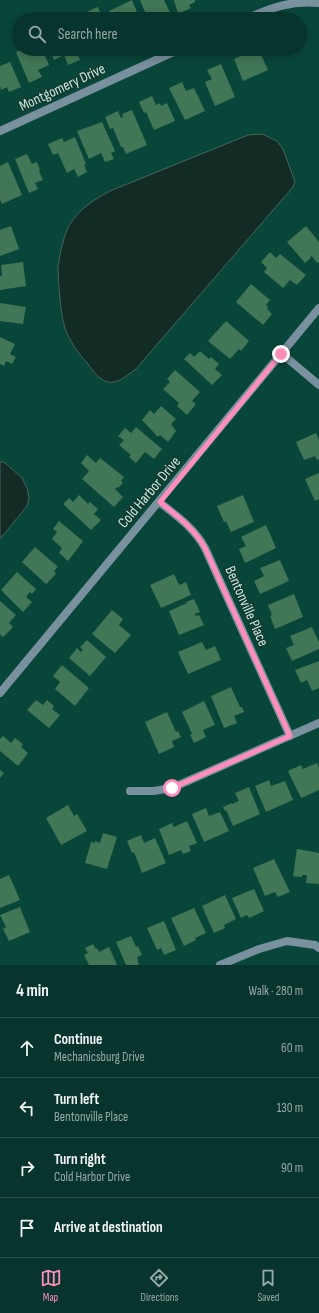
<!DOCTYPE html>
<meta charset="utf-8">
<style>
body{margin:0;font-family:"Sofia Sans Condensed",sans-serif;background:#153f38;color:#f1f3f6}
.stop{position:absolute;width:12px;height:12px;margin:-9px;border:3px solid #ff8ebb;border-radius:50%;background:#fff}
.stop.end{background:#ff8ebb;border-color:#fff;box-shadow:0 1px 4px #0008}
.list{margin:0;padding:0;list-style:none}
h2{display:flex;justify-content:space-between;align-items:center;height:52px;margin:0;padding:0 16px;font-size:17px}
h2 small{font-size:13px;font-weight:400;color:#98aaa9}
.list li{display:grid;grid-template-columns:26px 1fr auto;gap:12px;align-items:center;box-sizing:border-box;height:60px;padding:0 16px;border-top:1px solid #284f48}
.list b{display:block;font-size:15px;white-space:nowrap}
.list p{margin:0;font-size:13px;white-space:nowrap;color:#98aaa9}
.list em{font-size:13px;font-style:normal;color:#98aaa9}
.icon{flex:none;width:22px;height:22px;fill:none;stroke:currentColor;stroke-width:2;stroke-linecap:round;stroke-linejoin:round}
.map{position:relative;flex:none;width:319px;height:965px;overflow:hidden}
.search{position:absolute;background:#07342c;box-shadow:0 2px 10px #0003;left:12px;right:12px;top:12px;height:44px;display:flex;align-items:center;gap:10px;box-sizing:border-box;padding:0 14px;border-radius:22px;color:#98aaa9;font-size:15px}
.sheet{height:292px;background:#07342c}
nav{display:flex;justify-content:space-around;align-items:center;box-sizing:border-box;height:56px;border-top:1px solid #284f48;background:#07342c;font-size:11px;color:#98aaa9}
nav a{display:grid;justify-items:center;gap:2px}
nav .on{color:#ff8ebb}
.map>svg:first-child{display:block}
</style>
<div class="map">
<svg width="319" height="965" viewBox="0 0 319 965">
<rect width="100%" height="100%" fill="#09463a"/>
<!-- water -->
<path fill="#132b25" stroke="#49645d" d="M 262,134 L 277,141 L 283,149 L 295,182 L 293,187 L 135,370 C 127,375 118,384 108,382 C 99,380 93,371 88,364 C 78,353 70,342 65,328 C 61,317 58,280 58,268 C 59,257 64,233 70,224 C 79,209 95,199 110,191 L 248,135 Z
M 0,462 L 4,462 L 22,478 L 27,488 L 29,498 L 27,506 L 0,539 Z"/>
<!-- building -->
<path fill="#417656" d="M 132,0 L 140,19 L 112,19 L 109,11 Z
M 140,0 L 164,0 L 173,19 L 157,19 L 156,18 L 154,19 L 153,17 L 148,19 Z
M 174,0 L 195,0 L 195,2 L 189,5 L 191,8 L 178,14 Z
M 98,7 L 103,19 L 81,19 L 90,15 L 88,11 Z
M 23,49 L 42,49 L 49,65 L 38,70 L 42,77 L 29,83 L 16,52 Z
M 50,49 L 76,49 L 80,60 L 68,65 L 64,55 L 54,60 Z
M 87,49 L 103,49 L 90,55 Z
M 253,50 L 254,52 L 259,50 L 268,70 L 243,81 L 234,59 Z
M 10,62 L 21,87 L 9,92 L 7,87 L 1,90 L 0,86 L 0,66 Z
M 221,64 L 235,97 L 215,106 L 205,82 L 212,79 L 207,70 Z
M 182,82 L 186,91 L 194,88 L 205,111 L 185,120 L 169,88 Z
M 152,96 L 156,105 L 160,103 L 161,106 L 167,103 L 175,121 L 154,130 L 146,112 L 144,113 L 139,102 Z
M 132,110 L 147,145 L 126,154 L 123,147 L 121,147 L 113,128 L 110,129 L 105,117 L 118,111 L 121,118 L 123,117 L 122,114 Z
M 102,122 L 115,151 L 111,153 L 114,159 L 105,162 L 101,153 L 89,159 L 77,131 Z
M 75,137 L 86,164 L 84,165 L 87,172 L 78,177 L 74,169 L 67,173 L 58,153 L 53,155 L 48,144 L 62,138 L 64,142 Z
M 27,154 L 32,164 L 37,162 L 40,170 L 39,171 L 43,180 L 35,183 L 38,189 L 29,193 L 15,159 Z
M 8,162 L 22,195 L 2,204 L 0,200 L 0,166 Z
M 11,226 L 19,249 L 0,256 L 0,230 Z
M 306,226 L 319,242 L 319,262 L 317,263 L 312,256 L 310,257 L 311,258 L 305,263 L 287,242 Z
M 270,252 L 276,258 L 280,254 L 306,275 L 297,285 L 290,280 L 283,288 L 264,272 L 267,268 L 261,262 Z
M 23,262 L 26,286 L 0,290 L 0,276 L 2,276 L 1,265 Z
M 251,284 L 270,300 L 266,305 L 268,307 L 267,309 L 272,314 L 263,325 L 236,302 Z
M 0,303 L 26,307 L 23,324 L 0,321 Z
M 226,321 L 249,341 L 241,351 L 239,349 L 230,359 L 208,341 Z
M 0,337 L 15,344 L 10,354 L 16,357 L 12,364 L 6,361 L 4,366 L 0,364 Z
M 200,351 L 209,359 L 211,357 L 219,364 L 215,369 L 222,375 L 212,385 L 184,359 L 190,353 L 194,357 Z
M 175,370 L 200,392 L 192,401 L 196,404 L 187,415 L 177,406 L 179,403 L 163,389 L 170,382 L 167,379 Z
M 161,406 L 176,419 L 171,424 L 176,431 L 168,442 L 160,435 L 158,437 L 142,420 L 150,410 L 154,414 Z
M 136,427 L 162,449 L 154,459 L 145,452 L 136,463 L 129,457 L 131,455 L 119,445 L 124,440 L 118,436 L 125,428 L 131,433 Z
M 316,433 L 319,440 L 319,459 L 317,460 L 315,456 L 304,460 L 296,442 Z
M 87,455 L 96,463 L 100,458 L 124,477 L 121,481 L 123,483 L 118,488 L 117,487 L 115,489 L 123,497 L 114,507 L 82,479 L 89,471 L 81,463 Z
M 319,473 L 319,499 L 315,501 L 305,479 Z
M 79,495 L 88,504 L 90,502 L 98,509 L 94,514 L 101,520 L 91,530 L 63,504 L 69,498 L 73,502 Z
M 243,495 L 254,522 L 231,532 L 226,521 L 224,522 L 217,506 Z
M 59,521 L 83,541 L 68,561 L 59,553 L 62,548 L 52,539 L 57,532 L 53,529 Z
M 266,525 L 276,548 L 245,563 L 239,549 L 246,546 L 241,537 Z
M 35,547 L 58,567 L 54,571 L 56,574 L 46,584 L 22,562 Z
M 280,560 L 289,581 L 260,594 L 254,581 L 264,576 L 260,568 Z
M 17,572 L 36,589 L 32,594 L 30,592 L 26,597 L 32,602 L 23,612 L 1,590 Z
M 174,574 L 179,585 L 186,582 L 191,595 L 161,608 L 150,585 Z
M 294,594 L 303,617 L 275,629 L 270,616 L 272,615 L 268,605 Z
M 194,599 L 200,612 L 195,614 L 196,616 L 199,615 L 204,625 L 179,635 L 169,611 L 187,603 L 186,602 Z
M 0,601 L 16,615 L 9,623 L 13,627 L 3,637 L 0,634 Z
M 112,610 L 123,619 L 119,625 L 131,635 L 115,653 L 92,634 Z
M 312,627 L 319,642 L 319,649 L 292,661 L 286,648 L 294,645 L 290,636 Z
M 87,640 L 106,657 L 90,676 L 69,658 L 77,648 L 81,652 L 83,650 L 80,647 Z
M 202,642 L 206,650 L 215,646 L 221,660 L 188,674 L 178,652 Z
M 319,661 L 319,688 L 312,691 L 307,680 L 301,683 L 295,670 Z
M 62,665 L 89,688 L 75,706 L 55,689 L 60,682 L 53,676 Z
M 231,687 L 240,707 L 242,707 L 244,712 L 234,716 L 237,723 L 224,728 L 211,696 Z
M 36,700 L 43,705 L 47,700 L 54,706 L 52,709 L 60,715 L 49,728 L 27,710 Z
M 204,701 L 215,725 L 203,730 L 206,737 L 194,743 L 190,735 L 192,734 L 182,712 Z
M 167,712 L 176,732 L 178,731 L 181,737 L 172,741 L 174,747 L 159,754 L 145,722 Z
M 3,736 L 11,743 L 15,738 L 23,744 L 21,747 L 28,753 L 18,766 L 0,751 L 0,739 Z
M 317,763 L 319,768 L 319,790 L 301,798 L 288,771 L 301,765 L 303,769 Z
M 0,770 L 4,773 L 0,778 Z
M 269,780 L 271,786 L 285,781 L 293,800 L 266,812 L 255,786 Z
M 249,787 L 260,814 L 233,826 L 226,810 L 225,811 L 223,807 L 232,803 L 232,804 L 239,801 L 235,793 Z
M 68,805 L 74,816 L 77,814 L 87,831 L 61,845 L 46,818 Z
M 206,808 L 209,816 L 220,812 L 229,831 L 204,842 L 192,814 Z
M 187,821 L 197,843 L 189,846 L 191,851 L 183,854 L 181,850 L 169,855 L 159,829 L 172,823 L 174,827 Z
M 103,833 L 117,837 L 107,869 L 85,863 L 91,842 L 95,843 L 95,841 L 100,843 Z
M 141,835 L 144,843 L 155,838 L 166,863 L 142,873 L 134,852 L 132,853 L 127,841 Z
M 297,849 L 319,853 L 319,884 L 306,883 L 307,875 L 302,875 L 302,877 L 293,876 Z
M 274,859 L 290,892 L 278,897 L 275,892 L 265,896 L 253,868 Z
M 9,875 L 20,900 L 0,908 L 0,879 Z
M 254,889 L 264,911 L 249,918 L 247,915 L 241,918 L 232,898 Z
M 225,895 L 236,919 L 224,925 L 225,928 L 214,933 L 202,906 Z
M 20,907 L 30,932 L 9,941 L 3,929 L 6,927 L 0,915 Z
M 194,908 L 206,933 L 195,938 L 196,940 L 184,946 L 171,918 Z
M 164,921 L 176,950 L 164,955 L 161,948 L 157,950 L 147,928 Z
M 131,936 L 136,947 L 138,946 L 142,955 L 137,957 L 139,965 L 126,965 L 116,942 Z
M 93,944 L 96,949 L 97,948 L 99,952 L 109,947 L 117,965 L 89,965 L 84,955 L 88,953 L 85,948 Z"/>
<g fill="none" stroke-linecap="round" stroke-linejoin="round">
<!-- minor -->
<path stroke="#79909f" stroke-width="8" d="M 246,19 C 270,8 292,0 319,3
M 0,131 L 180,49
M 281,353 L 319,385
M 159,502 C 177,516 194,528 205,548 L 290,736
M 0,693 L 319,308
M 130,791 L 154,791 L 172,788 L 319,723
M 220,965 L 259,949 L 287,941 L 315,945 L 319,948"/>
</g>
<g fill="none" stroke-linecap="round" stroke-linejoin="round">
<!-- route -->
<path stroke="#ff8ebb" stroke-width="5" d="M 172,788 L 290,736 L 205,548 C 194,528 177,516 160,502 L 281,354"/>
</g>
<g text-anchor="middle" stroke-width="3" stroke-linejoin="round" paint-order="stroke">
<!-- street labels -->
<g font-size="15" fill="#c8eae0" stroke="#123930">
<text transform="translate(62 87) rotate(-25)" y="5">Montgomery Drive</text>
<text transform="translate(149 492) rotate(-50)" y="5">Cold Harbor Drive</text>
<text transform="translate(247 606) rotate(66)" y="5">Bentonville Place</text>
</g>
</g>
</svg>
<div class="stop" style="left:172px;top:788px"></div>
<div class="stop end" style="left:281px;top:354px"></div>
<div class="search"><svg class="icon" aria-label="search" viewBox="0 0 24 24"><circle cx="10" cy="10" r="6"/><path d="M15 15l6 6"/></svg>Search here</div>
</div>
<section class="sheet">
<h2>4 min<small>Walk · 280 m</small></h2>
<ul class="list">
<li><svg class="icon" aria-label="ahead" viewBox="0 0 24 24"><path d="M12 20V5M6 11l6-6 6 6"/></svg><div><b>Continue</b><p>Mechanicsburg Drive</p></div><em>60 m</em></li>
<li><svg class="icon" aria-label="left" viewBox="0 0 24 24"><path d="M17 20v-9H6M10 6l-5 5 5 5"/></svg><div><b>Turn left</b><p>Bentonville Place</p></div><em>130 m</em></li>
<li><svg class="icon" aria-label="right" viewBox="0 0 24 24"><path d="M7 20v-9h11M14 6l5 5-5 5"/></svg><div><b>Turn right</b><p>Cold Harbor Drive</p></div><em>90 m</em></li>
<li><svg class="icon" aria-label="arrive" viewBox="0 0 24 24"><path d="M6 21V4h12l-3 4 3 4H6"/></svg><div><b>Arrive at destination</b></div></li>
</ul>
</section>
<nav>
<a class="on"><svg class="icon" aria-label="map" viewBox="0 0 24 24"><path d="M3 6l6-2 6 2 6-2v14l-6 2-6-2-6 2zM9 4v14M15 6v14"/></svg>Map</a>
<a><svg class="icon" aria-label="directions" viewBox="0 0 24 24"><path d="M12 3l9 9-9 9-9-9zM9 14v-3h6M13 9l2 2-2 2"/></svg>Directions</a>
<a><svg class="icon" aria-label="saved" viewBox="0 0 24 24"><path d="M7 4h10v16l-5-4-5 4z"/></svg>Saved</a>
</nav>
